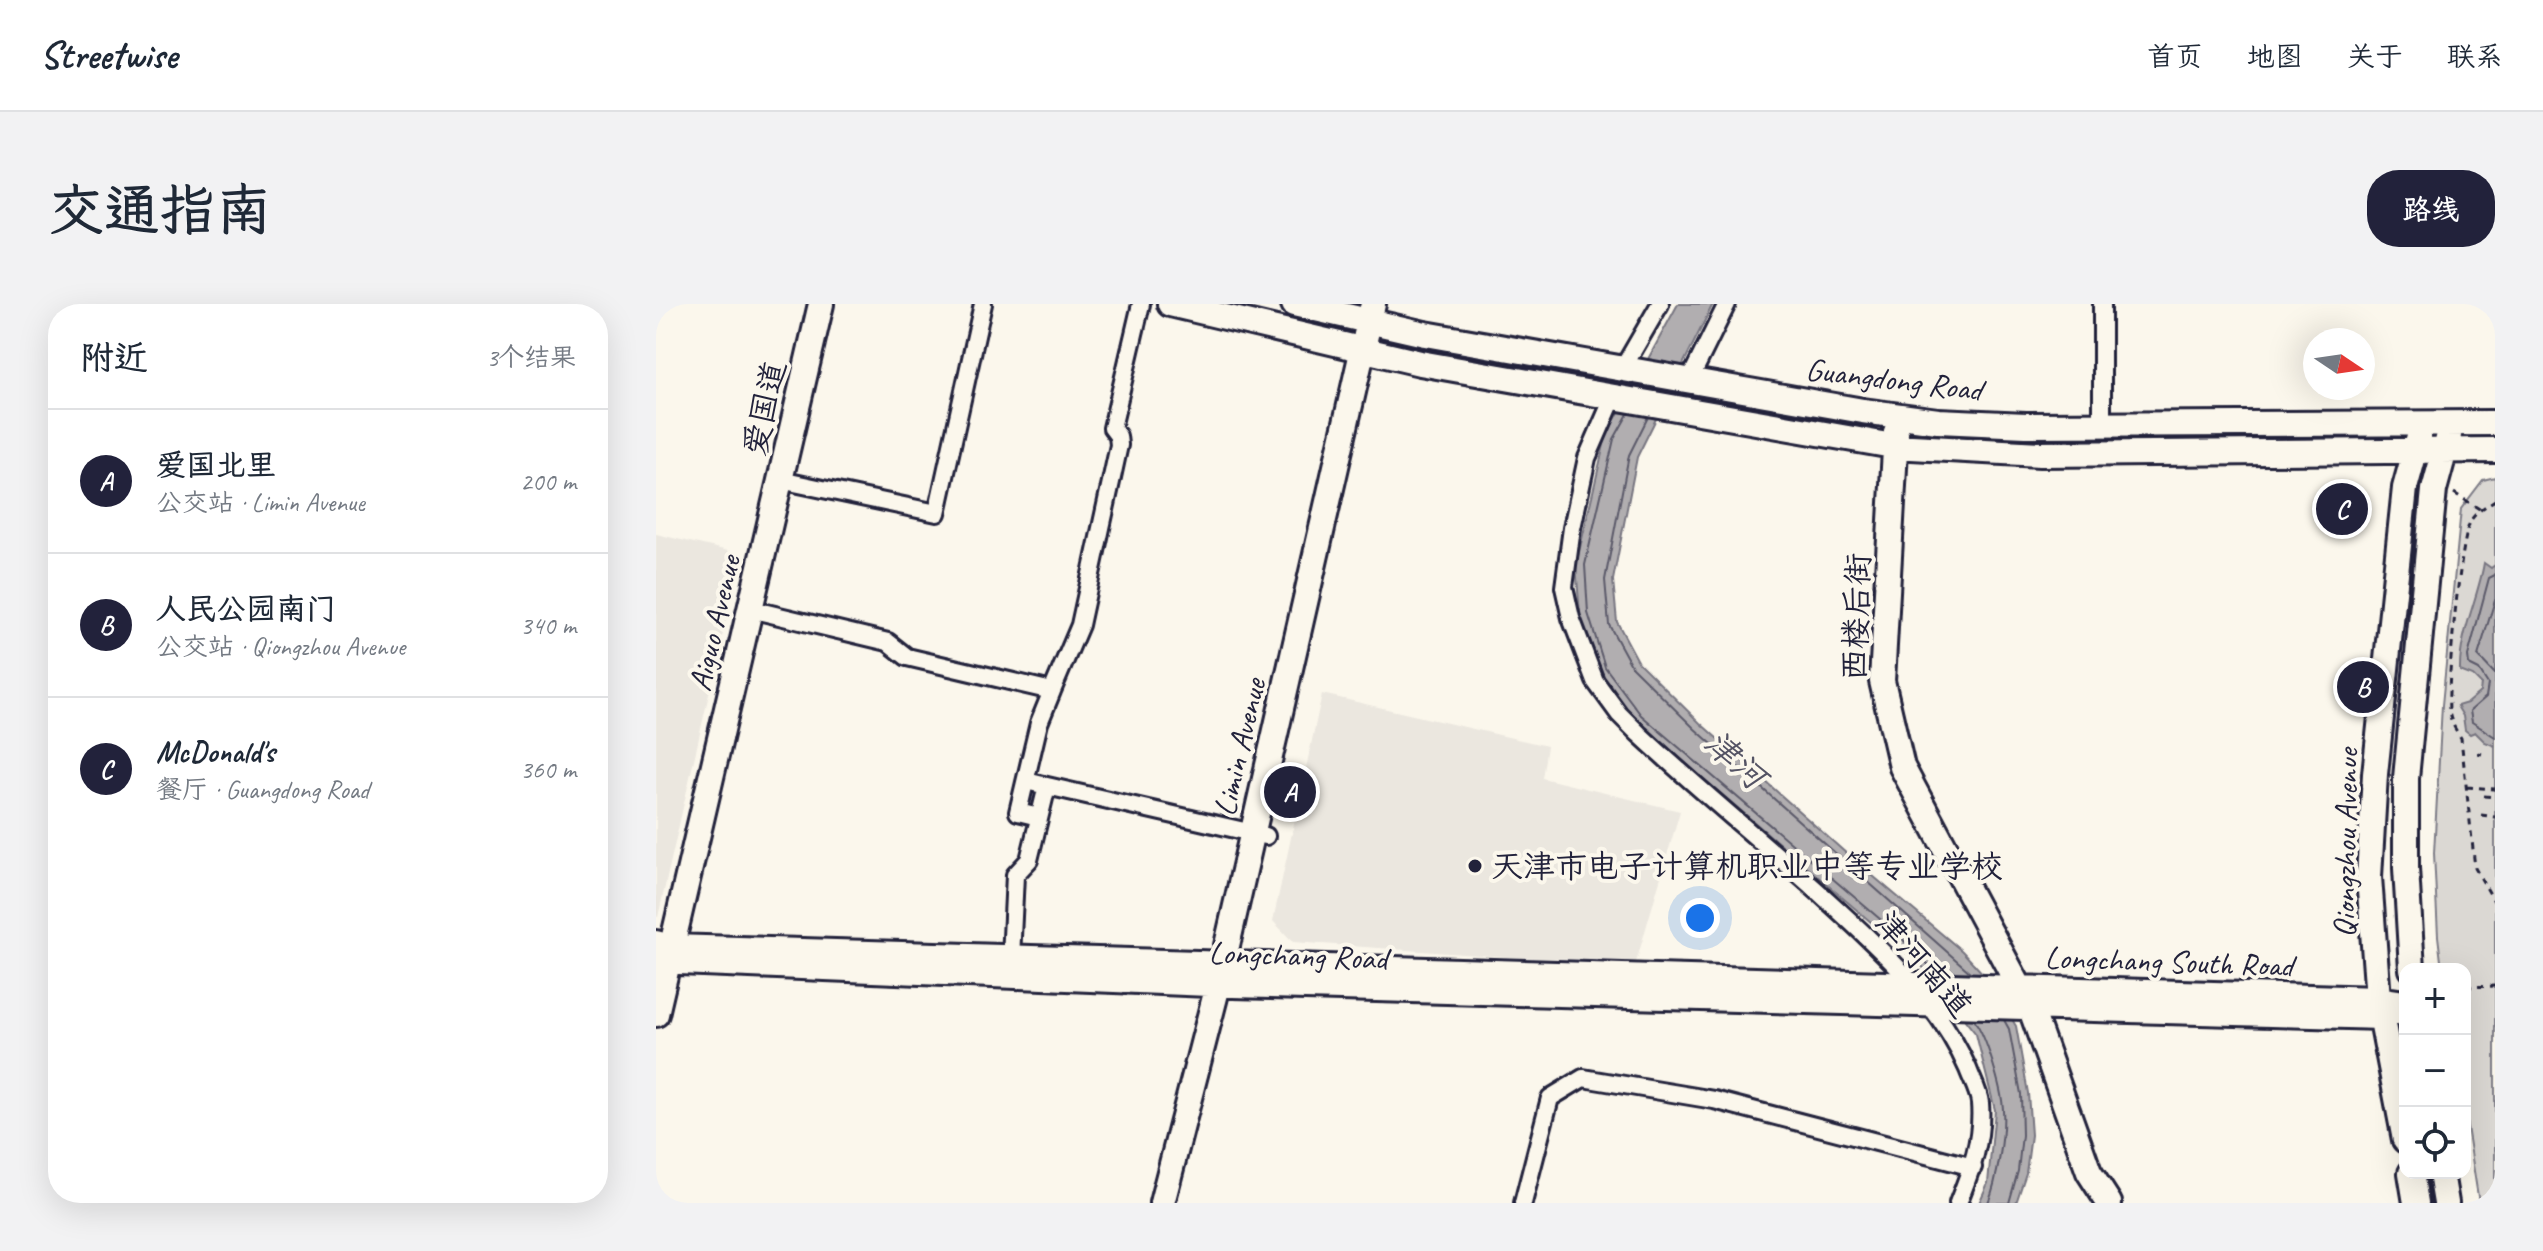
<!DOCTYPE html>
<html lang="zh">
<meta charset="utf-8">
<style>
body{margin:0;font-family:Caveat,"LXGW WenKai TC",sans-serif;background:#f2f2f3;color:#1f2937}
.controls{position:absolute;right:24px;bottom:24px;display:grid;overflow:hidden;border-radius:16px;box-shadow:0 8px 32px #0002}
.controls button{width:72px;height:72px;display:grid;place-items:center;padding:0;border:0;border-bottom:2px solid #e0e1e3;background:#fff;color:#1f2937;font:40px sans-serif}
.compass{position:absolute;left:1647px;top:24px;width:72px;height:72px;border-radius:50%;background:#fff;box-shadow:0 8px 32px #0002;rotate:103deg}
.you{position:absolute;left:1044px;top:614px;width:28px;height:28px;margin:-20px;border:6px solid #fff;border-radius:50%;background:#1a73e8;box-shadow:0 0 0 12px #1a73e833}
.badge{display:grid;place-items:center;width:52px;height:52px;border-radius:50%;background:#22223b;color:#fff;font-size:26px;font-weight:700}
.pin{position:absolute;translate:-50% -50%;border:4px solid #fff;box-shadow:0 2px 8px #0006}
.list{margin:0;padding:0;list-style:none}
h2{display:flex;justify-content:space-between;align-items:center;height:104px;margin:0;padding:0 32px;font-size:34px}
h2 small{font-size:26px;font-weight:400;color:#747a83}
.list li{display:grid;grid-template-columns:52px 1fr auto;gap:24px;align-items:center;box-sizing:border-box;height:144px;padding:0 32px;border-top:2px solid #e0e1e3}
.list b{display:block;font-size:30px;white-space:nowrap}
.list p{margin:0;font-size:26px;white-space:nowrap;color:#747a83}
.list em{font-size:26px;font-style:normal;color:#747a83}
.icon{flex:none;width:44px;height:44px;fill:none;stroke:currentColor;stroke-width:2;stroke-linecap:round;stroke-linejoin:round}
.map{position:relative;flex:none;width:1839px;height:899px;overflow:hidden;border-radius:32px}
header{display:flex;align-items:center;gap:48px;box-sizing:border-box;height:112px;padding:0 40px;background:#fff;border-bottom:2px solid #e0e1e3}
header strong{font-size:38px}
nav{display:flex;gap:44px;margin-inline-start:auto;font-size:28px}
.intro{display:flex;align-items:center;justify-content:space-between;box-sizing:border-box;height:192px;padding:0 48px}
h1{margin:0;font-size:56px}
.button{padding:20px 36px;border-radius:32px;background:#22223b;color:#fff;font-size:28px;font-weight:700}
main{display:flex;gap:48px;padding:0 48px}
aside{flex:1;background:#fff;border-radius:32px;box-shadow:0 8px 32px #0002}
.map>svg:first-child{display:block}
</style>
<header>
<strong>Streetwise</strong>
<nav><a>首页</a><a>地图</a><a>关于</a><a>联系</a></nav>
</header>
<div class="intro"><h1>交通指南</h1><a class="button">路线</a></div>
<main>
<aside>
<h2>附近<small>3个结果</small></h2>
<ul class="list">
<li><span class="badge">A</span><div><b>爱国北里</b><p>公交站 · Limin Avenue</p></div><em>200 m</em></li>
<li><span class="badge">B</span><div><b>人民公园南门</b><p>公交站 · Qiongzhou Avenue</p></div><em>340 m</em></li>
<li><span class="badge">C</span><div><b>McDonald's</b><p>餐厅 · Guangdong Road</p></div><em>360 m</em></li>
</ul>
</aside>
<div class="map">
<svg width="1839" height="899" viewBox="0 0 1839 899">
<rect width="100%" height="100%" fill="#fbf7ec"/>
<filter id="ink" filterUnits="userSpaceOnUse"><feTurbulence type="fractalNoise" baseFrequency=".0125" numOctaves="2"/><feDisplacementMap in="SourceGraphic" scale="16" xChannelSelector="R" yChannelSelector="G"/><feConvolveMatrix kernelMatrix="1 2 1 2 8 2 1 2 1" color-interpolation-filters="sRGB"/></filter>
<g filter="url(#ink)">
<!-- built -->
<path fill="#ebe7df" d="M 0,230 L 85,250 L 2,613 L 0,612 Z
M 666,390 L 891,442 L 886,474 L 1024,507 L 979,662 L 637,638 L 617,617 Z"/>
<!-- green -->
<path fill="#dbd8d3" stroke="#7e7d87" stroke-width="2" d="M 1839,173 L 1839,899 L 1823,899 L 1809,810 L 1809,665 L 1786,665 L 1782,632 L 1778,549 L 1786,401 L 1805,205 L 1827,176 Z"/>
<!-- water -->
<path fill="#b1aeb0" stroke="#787681" stroke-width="2" d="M 1022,0 L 1057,0 L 981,153 L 957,276 L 961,318 L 983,359 L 1044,419 L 1192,551 L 1306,647 L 1331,674 L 1360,722 L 1372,789 L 1375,831 L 1370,869 L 1360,899 L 1323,899 L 1332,879 L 1339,806 L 1320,730 L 1265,661 L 979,416 L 942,367 L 924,311 L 920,261 L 950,132 Z
M 1828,259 L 1835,264 L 1839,261 L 1839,442 L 1829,438 L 1819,428 L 1814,430 L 1809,426 L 1807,412 L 1801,402 L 1811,399 L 1824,388 L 1825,380 L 1817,372 L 1804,367 C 1803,331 1822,295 1828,259 Z"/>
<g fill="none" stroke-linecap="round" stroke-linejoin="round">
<!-- shore -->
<path stroke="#5b5a6a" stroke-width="2" d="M 972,110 L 958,135 L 929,261 L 932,309 L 949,363 L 985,411 L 1238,627 L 1280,668
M 992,113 L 973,151 L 949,276 L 953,321 L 976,363 L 1039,425 L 1315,669
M 1839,271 L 1833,274 L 1812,352 L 1813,361 L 1823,366 L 1832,380 L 1830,393 L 1814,407 L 1816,418 L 1839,433
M 1839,296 L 1822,352 L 1839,370
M 1318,716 C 1330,731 1346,785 1347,806 C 1349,830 1341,877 1332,899
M 1348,716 L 1353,725 L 1365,790 L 1366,831 L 1362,867 L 1353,899"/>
<!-- street casing -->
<g stroke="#22223b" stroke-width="22">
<path id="street" d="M 1446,0 L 1446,121
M 967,64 L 1004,0
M 1033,77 L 1071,0
M 958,92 L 931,154 L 916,224 L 908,283 L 915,314 L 939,377 L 963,410 L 983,430 C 1043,486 1108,539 1169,594 C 1224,644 1282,696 1312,765 C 1316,776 1323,788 1324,799 C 1327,836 1315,866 1302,899
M 124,176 L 281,209 L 327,0
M 94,305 L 232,338 L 251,353 L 396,387 L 424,321 L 463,141 L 462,132 L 456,124 L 485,0
M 391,482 L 610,532
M 383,513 L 362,508 L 383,419 L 396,387
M 355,654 L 359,571 L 373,556 L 391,482 L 370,477
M 867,899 L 894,794 L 927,774 L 1058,796 L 1317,863"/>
</g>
<!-- secondary casing -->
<g stroke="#22223b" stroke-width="30">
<path id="secondary" d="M 514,0 L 764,59 L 1237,142 L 1384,150 L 1839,146
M 638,0 L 769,30 L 1207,107 L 1282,117 L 1370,121 L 1839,119
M 1240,128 L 1226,377 L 1246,463 L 1375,705 L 1433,868 L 1453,899
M 0,639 L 15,643 L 1722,695 L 1749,699
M 0,657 L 577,681 L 1726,713 L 1749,705
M 1756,665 L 1750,564 L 1750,474 L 1778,186 L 1793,131
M 0,710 L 165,0
M 1749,836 L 1722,695 L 1713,573 L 1719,470 L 1749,184 L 1763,133
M 1755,869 L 1760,899
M 1785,869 L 1790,899
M 506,899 L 562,681 L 717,0"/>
</g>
<!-- path -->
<path stroke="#22223b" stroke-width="3" stroke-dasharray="6 6" stroke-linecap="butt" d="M 1798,189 L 1825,206
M 1839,196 C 1831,201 1820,208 1815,216 C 1804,234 1791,380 1793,406 C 1794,417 1799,425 1805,434 L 1819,564 L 1839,599
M 1822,449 L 1826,450
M 1811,483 L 1839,485
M 1828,492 L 1839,493
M 1825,511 L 1839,513
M 1810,683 L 1839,682"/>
<!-- street -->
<use href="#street" stroke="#fbf7ec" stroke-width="16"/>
<!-- secondary -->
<use href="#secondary" stroke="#fbf7ec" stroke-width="24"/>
</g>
</g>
<!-- markers -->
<circle fill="#22223b" stroke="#fbf7ec" stroke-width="3" cx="819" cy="562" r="8"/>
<g text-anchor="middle" stroke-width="8" stroke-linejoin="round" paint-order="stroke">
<!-- street labels -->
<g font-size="32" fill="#22223b" stroke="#fbf7ec">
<text transform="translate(1238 75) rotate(7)" y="11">Guangdong Road</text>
<text transform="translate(108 104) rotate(-77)" y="11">爱国道</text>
<text transform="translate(1200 313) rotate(-88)" y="11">西楼后街</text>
<text transform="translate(58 319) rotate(-77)" y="11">Aiguo Avenue</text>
<text transform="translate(583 443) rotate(-77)" y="11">Limin Avenue</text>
<text transform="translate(1689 539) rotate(-89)" y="11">Qiongzhou Avenue</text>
<text transform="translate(642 651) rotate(2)" y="11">Longchang Road</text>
<text transform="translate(1513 657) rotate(2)" y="11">Longchang South Road</text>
<text transform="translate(1268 660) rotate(49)" y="11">津河南道</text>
</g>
<!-- poi labels -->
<g font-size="32" fill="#22223b" stroke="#fbf7ec" text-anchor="start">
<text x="835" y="573">天津市电子计算机职业中等专业学校</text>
</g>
<!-- water labels -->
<g font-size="34" font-style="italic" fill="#545364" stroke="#fbf7ec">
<text transform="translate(1080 455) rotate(42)" y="12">津河</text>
</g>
</g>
</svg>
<div class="controls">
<button>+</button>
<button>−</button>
<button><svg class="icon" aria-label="locate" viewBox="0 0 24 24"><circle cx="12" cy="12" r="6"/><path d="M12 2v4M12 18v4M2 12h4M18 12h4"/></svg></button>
</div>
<svg class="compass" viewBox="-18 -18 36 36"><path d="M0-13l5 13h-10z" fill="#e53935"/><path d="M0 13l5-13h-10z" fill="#747a83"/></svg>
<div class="you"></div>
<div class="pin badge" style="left:634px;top:488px">A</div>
<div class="pin badge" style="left:1707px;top:383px">B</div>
<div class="pin badge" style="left:1686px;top:205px">C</div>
</div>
</main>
